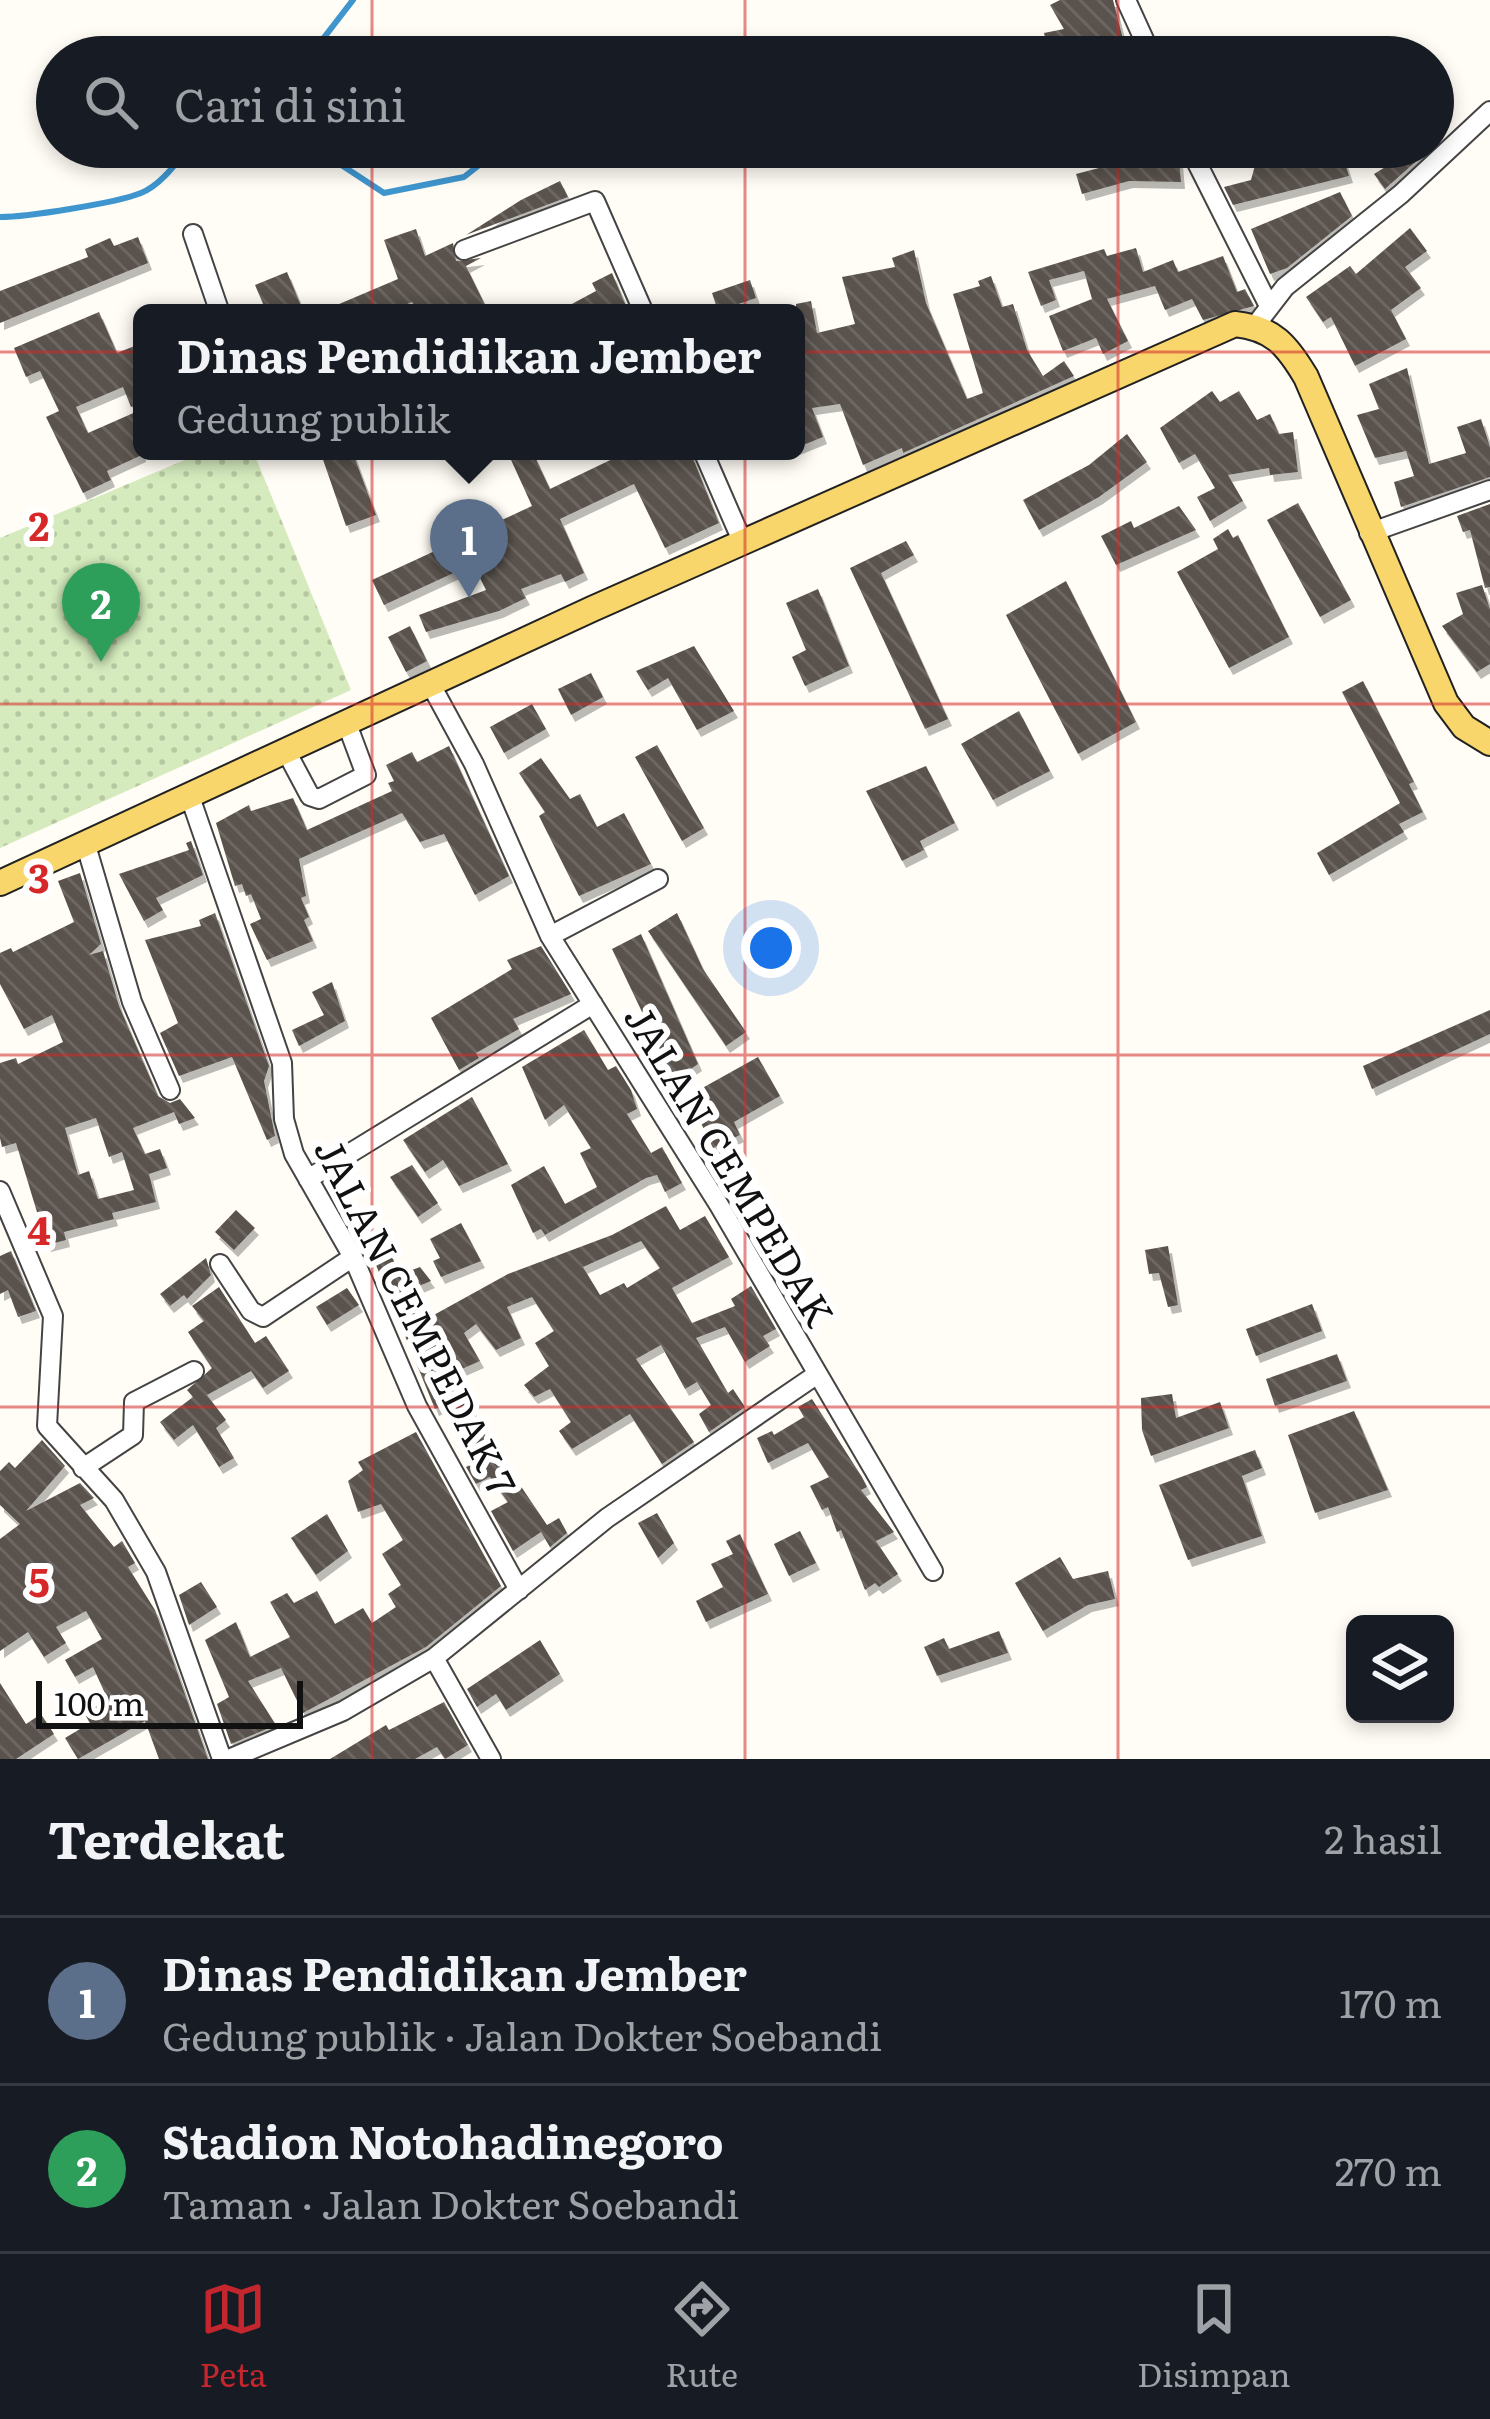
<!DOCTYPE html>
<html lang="id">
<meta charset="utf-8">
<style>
body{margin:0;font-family:Literata,serif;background:#242831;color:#f1f3f6}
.controls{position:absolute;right:36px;bottom:36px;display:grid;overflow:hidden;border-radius:18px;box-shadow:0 6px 18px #0003}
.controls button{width:108px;height:108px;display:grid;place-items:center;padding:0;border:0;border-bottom:3px solid #363941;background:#171b24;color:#f1f3f6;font:60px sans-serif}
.scale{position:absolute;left:36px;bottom:30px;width:267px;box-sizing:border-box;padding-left:12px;border:6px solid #111;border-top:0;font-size:33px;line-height:42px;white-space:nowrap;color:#111;-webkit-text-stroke:9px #fff;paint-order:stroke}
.you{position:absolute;left:771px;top:948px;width:42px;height:42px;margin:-30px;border:9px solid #fff;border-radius:50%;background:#1a73e8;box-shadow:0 0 0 18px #1a73e833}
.badge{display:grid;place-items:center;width:78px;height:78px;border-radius:50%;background:#c4262e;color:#fff;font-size:39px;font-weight:700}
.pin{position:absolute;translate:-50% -99px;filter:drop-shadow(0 3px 6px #0008)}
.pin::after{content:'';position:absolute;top:63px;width:42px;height:36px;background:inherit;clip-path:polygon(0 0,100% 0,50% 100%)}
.popup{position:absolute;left:133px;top:304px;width:672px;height:156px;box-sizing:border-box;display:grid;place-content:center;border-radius:18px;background:#171b24;filter:drop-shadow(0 3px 9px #0005);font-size:39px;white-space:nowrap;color:#9ea1a6}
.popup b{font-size:45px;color:#f1f3f6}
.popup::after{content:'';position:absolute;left:50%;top:100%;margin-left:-24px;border:24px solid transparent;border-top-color:#171b24}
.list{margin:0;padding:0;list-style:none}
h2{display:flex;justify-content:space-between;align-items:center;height:156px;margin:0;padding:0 48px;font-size:51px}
h2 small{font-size:39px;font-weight:400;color:#9ea1a6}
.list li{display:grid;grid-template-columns:78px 1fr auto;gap:36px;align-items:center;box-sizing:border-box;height:168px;padding:0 48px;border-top:3px solid #363941}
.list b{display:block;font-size:45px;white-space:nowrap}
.list p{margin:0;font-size:39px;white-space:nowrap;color:#9ea1a6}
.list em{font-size:39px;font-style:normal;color:#9ea1a6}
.icon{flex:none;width:66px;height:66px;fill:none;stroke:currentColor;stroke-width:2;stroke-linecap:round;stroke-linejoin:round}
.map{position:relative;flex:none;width:1490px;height:1759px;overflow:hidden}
.search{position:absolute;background:#171b24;box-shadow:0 6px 18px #0003;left:36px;right:36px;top:36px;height:132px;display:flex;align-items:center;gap:30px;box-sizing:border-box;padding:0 42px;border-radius:66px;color:#9ea1a6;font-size:45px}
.sheet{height:492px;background:#171b24}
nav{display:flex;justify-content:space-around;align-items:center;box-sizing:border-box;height:168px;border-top:3px solid #363941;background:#171b24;font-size:33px;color:#9ea1a6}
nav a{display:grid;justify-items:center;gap:6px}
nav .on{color:#c4262e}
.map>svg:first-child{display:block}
</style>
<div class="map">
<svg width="1490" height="1759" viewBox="0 0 1490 1759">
<defs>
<pattern id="park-dots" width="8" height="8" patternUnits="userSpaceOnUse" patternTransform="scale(3)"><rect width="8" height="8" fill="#d5ebbd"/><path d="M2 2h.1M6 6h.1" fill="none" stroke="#b6c8a1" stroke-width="1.8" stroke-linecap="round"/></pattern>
<pattern id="building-back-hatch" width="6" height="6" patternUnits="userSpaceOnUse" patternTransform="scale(3)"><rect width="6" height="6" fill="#5a524d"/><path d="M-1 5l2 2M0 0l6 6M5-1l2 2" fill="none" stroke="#6d6662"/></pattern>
<filter id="shadow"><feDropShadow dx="4" dy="7" stdDeviation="0" flood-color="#0004"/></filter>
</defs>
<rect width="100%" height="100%" fill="#fffdf5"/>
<!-- park -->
<path fill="url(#park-dots)" d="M 206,451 L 253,451 L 351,690 L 0,848 L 0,538 Z"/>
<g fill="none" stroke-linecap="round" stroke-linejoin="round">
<!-- stream -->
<path stroke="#3f96cf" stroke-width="6" d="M 309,57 L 353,0
M 314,147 L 384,193 L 464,177 L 502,147
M 822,147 L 870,160
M 0,217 C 27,217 116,203 141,193 C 161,185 176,163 189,147"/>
</g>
<!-- building -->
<path fill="url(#building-back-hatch)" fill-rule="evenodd" filter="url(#shadow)" d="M 1060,0 L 1113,0 L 1124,43 L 1130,41 L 1134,57 L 1089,57 L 1097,47 L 1049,57 L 1044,33 L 1064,29 L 1050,5 Z
M 1095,147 L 1121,147 L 1123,159 L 1143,155 L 1145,163 L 1179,160 L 1181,182 L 1129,181 L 1082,194 L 1076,174 L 1099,168 Z
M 1260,147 L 1340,147 L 1349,176 L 1233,205 L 1224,187 L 1251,180 Z
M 1418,147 L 1432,147 L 1385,189 L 1374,174 Z
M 560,181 L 568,197 L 466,235 L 521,200 Z
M 1340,192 L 1352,216 L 1287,268 L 1270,274 L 1251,229 Z
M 1410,228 L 1427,251 L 1405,267 L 1421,288 L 1391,310 L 1406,339 L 1355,366 L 1331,317 L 1323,322 L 1306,297 L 1350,266 L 1356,274 Z
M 416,229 L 425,256 L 453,243 L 456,261 L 481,258 L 466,266 L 489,313 L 419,313 L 412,302 L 386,313 L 318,313 L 398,279 L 384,240 Z
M 138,237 L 148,263 L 0,323 L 0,291 L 88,257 L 85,249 L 110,238 L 114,246 Z
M 1136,248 L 1143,272 L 1173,260 L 1178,272 L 1223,256 L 1237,292 L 1245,289 L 1254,306 L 1203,320 L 1192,299 L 1165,310 L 1155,286 L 1107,299 L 1128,341 L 1103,354 L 1096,338 L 1063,351 L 1049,316 L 1092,299 L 1084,271 L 1049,280 L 1056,300 L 1041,306 L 1028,272 L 1104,249 L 1107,256 Z
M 914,250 L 926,303 L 967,399 L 983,393 L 953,294 L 980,286 L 978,281 L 991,276 L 1002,307 L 1013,304 L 1027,350 L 1043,376 L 1064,361 L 1074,376 L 903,453 L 902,448 L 863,465 L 840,404 L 812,408 L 823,437 L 796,448 L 796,304 L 811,301 L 817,333 L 855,324 L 842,277 L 895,267 L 892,258 Z
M 287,272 L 304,313 L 267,313 L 255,285 Z
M 612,273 L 629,313 L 555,313 L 596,291 L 592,283 Z
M 750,280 L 756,298 L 718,311 L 712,293 Z
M 99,312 L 117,353 L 142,343 L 142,379 L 137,381 L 142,402 L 131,407 L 123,387 L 76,407 L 88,433 L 138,411 L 142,455 L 107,471 L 111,480 L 83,493 L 46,417 L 59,411 L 40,371 L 26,377 L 14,348 Z
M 1407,368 L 1429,464 L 1466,453 L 1457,427 L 1481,419 L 1490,447 L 1490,477 L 1401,507 L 1394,482 L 1414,476 L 1406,451 L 1375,458 L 1357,415 L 1379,409 L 1369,384 Z
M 1212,391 L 1220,402 L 1239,391 L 1257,420 L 1270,414 L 1279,434 L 1293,432 L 1298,472 L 1270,475 L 1269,468 L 1228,475 L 1243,501 L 1210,521 L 1197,497 L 1215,488 L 1195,454 L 1179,463 L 1160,428 Z
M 1127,434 L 1147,462 L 1099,497 L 1039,530 L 1023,500 L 1089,465 Z
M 320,451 L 352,451 L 376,515 L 346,526 Z
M 507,451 L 532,451 L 550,489 L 629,451 L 690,451 L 719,523 L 665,548 L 634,484 L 560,519 L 584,573 L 565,582 L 561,574 L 521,589 L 526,598 L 499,611 L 426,632 L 419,615 L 486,590 L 473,564 L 384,605 L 372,580 L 532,506 Z
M 1298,503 L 1351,600 L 1320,617 L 1267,520 Z
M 1490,504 L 1490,587 L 1485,588 L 1470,530 L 1463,532 L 1457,516 Z
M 1179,506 L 1196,530 L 1116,565 L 1101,536 L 1131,521 L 1134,528 Z
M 1228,529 L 1233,538 L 1238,535 L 1289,637 L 1229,668 L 1177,572 L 1218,549 L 1213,539 Z
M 906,541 L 914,555 L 881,573 L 948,719 L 925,729 L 850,568 Z
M 1066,581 L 1136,722 L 1078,754 L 1006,615 Z
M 1482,585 L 1490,609 L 1490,664 L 1477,672 L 1442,626 L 1463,614 L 1456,593 Z
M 818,589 L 849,666 L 805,686 L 792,657 L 806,650 L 786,603 Z
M 410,626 L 427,661 L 406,672 L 388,637 Z
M 694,646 L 734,711 L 697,730 L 668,678 L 648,690 L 636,671 Z
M 591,673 L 603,697 L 571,715 L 558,689 Z
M 1363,681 L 1414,782 L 1409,784 L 1423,812 L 1399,824 L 1404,832 L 1329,875 L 1317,853 L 1400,803 L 1342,692 Z
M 532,704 L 546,729 L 504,753 L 490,727 Z
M 1019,711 L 1050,771 L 993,800 L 961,744 Z
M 657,745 L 704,828 L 682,841 L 635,757 Z
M 449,746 L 509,876 L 475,895 L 444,834 L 420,842 L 402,813 L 299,859 L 306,896 L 301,898 L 309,917 L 304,920 L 313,941 L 267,960 L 250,924 L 261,919 L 251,894 L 246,896 L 242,884 L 235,886 L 216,823 L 249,805 L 251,811 L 293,798 L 307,830 L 392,791 L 388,783 L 394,781 L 386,765 L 412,752 L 417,762 Z
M 541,758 L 570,799 L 580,794 L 597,827 L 624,813 L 651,864 L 579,896 L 539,816 L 545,812 L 519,773 Z
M 926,766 L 955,823 L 920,841 L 924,850 L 902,861 L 866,791 Z
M 191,841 L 203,875 L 156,898 L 163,910 L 144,921 L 119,874 L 189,850 L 186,843 Z
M 80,873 L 101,944 L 89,955 L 103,951 L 119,1006 L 158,1096 L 170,1103 L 180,1099 L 195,1118 L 179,1124 L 174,1112 L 133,1128 L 145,1154 L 160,1149 L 167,1168 L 149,1174 L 156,1202 L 112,1213 L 114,1219 L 64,1232 L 66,1240 L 47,1245 L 16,1143 L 2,1147 L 0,1138 L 0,1063 L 16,1058 L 18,1064 L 63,1042 L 52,1015 L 24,1029 L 0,984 L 0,953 L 11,948 L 13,952 L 74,922 L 58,881 ZM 96,1118 L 109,1157 L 122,1152 L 134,1190 L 98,1199 L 89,1171 L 78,1175 L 65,1128 Z
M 215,913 L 269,1066 L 264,1081 L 275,1136 L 267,1140 L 232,1057 L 179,1076 L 160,1033 L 178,1023 L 145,940 L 201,926 L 199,920 Z
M 677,913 L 703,969 L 746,1032 L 726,1046 L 648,931 Z
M 641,934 L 698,1064 L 679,1077 L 673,1077 L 612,949 Z
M 541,946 L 571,994 L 513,1019 L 519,1029 L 476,1053 L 479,1058 L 459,1070 L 431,1018 L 512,969 L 507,960 Z
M 332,982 L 345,1021 L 299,1046 L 292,1030 L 324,1015 L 312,992 Z
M 1490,1010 L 1490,1034 L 1372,1089 L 1363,1066 Z
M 584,1030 L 608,1070 L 616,1066 L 631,1090 L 637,1109 L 627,1114 L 651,1153 L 662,1147 L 682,1183 L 665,1192 L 657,1175 L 646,1178 L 545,1235 L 541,1229 L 533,1233 L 511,1185 L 544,1166 L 565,1204 L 597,1187 L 580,1153 L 591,1148 L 564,1105 L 545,1120 L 522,1067 Z
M 758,1057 L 780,1096 L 734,1122 L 740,1135 L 713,1148 L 688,1096 Z
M 472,1097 L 508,1164 L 459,1186 L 443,1160 L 425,1172 L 403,1140 Z
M 412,1165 L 438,1203 L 418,1217 L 390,1177 Z
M 666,1206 L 680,1230 L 705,1216 L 729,1257 L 672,1288 L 692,1323 L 735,1306 L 731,1299 L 751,1286 L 776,1329 L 763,1336 L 770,1346 L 745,1362 L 725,1327 L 696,1338 L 728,1393 L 733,1389 L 745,1407 L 709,1432 L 699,1414 L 711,1405 L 697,1382 L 685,1389 L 661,1345 L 636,1359 L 694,1442 L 662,1464 L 630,1414 L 572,1449 L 559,1431 L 571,1422 L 550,1389 L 534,1397 L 524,1385 L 549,1366 L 535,1343 L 554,1331 L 532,1297 L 507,1307 L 521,1338 L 496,1350 L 476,1324 L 464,1333 L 480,1361 L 455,1372 L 508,1483 L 516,1479 L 547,1525 L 559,1518 L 567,1533 L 550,1547 L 541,1532 L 513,1551 L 491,1511 L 508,1502 L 490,1477 L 476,1484 L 466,1467 L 478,1461 L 448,1403 L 435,1409 L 376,1265 L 392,1256 L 399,1275 L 420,1267 L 431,1281 L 419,1286 L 432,1316 L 508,1274 L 612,1235 ZM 641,1241 L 660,1268 L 627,1288 L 624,1283 L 600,1295 L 583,1267 Z
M 236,1210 L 255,1228 L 234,1250 L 215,1232 Z
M 461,1223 L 481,1261 L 441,1277 L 433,1261 L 440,1258 L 430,1239 Z
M 1168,1246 L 1178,1305 L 1168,1307 L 1159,1273 L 1149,1274 L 1145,1250 Z
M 11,1251 L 36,1311 L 18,1317 L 8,1290 L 0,1294 L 0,1256 Z
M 206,1258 L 211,1275 L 187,1299 L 184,1295 L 170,1306 L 160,1294 Z
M 219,1287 L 255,1343 L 266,1336 L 289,1371 L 263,1388 L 251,1371 L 207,1395 L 226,1420 L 216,1428 L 234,1458 L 219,1467 L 193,1425 L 174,1440 L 160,1422 L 193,1397 L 187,1390 L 212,1368 L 188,1332 L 204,1321 L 192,1306 Z
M 347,1288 L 359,1305 L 327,1325 L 316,1307 Z
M 1312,1304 L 1322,1331 L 1256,1356 L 1246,1329 Z
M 1337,1354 L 1347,1381 L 1275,1406 L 1266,1379 Z
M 1172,1394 L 1176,1418 L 1220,1402 L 1229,1428 L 1151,1456 L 1142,1430 L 1141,1398 Z
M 812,1399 L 862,1477 L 867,1487 L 861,1490 L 894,1532 L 876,1541 L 898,1574 L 879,1587 L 875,1583 L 865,1590 L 841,1530 L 837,1532 L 828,1507 L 822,1510 L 810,1486 L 829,1477 L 808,1443 L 768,1463 L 757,1438 L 772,1431 L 774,1435 L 804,1417 L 798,1407 Z
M 1354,1411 L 1388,1490 L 1315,1513 L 1288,1435 Z
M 416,1432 L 501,1586 L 426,1647 L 303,1713 L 281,1668 L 248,1681 L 276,1725 L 231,1744 L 217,1704 L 229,1697 L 205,1640 L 236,1622 L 250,1657 L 290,1637 L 270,1602 L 287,1593 L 294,1603 L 317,1591 L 335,1624 L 363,1608 L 372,1623 L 396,1607 L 388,1594 L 401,1585 L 382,1554 L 403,1540 L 381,1504 L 358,1512 L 348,1481 L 363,1470 L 358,1462 Z
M 42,1440 L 65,1466 L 26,1511 L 80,1483 L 94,1498 L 80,1505 L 114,1547 L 122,1541 L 135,1563 L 128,1567 L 155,1610 L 208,1759 L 159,1759 L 145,1721 L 78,1759 L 65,1738 L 90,1723 L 84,1713 L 108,1700 L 93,1667 L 75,1677 L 65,1660 L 102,1639 L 86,1611 L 56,1627 L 66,1643 L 44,1657 L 28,1632 L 0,1651 L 0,1539 L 20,1524 L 0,1505 L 0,1471 L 9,1462 L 15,1468 Z
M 1255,1450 L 1262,1468 L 1242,1476 L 1262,1536 L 1188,1560 L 1159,1485 Z
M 657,1513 L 674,1543 L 658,1558 L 638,1523 Z
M 327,1514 L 348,1551 L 316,1575 L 291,1538 Z
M 800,1531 L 816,1563 L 789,1576 L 774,1544 Z
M 740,1534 L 768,1594 L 706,1622 L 696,1601 L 723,1587 L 711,1564 L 733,1554 L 726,1541 Z
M 1060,1557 L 1073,1579 L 1108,1571 L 1115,1599 L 1088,1605 L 1043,1631 L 1015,1583 Z
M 201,1582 L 217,1607 L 189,1625 L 179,1595 Z
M 999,1631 L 1008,1653 L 937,1676 L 924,1647 L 944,1638 L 949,1649 Z
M 540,1640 L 560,1674 L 506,1710 L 496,1694 L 477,1707 L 467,1689 Z
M 0,1683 L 26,1724 L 41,1714 L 54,1734 L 16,1759 L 0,1759 Z
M 444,1702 L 468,1745 L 445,1759 L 437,1747 L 415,1759 L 330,1759 L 386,1725 L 389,1730 Z"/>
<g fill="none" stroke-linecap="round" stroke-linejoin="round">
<!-- minor casing -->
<g stroke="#444" stroke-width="22">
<path id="minor" d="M 1126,0 L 1152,57
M 1189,147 L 1268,304
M 193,234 L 220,313
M 464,250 L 595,201 L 644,313
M 1255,326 L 1285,287 L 1401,194 L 1490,111
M 703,451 L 743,543
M 1369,533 L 1490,490
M 431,685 L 474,764 L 550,936 L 719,1205 L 933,1571
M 286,751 L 310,796 L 319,799 L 366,775 L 347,724
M 189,794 L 282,1063 L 284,1119 L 294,1154 L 353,1257 L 417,1406 L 519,1590
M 85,842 L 132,1002 L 170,1090
M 550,936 L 658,879
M 308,1179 L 593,1004
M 0,1191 L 53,1316 L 47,1426 L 114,1500 L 156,1572 L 222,1759
M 220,1264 L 251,1311 L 263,1317 L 353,1257
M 83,1468 L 133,1435 L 134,1402 L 194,1371
M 434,1658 L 491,1759
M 229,1759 L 343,1711 L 434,1658 L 607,1518 L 816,1375"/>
</g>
<!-- major casing -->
<g stroke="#222" stroke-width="28">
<path id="major" d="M 0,883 L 592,609 L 1235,324 C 1273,328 1287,345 1306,377 L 1446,703 L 1464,727 L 1490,743"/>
</g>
<!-- minor -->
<use href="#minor" stroke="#fff" stroke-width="18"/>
<!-- major -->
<use href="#major" stroke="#f9d66b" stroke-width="24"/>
</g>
<!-- grid -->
<path fill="none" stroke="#d62828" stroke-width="3" stroke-opacity="0.55" d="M 372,0 L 372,57M 745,0 L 745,57M 1118,0 L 1118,57M 372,147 L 372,1759M 745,147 L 745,1759M 1118,147 L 1118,1759M 0,352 L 1490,352M 0,704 L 1490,704M 0,1055 L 1490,1055M 0,1407 L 1490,1407"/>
<g text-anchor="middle" stroke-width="12" stroke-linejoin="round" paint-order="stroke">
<!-- street labels -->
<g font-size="39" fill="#111" stroke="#fff">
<text transform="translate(729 1166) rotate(59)" y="14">JALAN CEMPEDAK</text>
<text transform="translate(415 1317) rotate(63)" y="14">JALAN CEMPEDAK 7</text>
</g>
</g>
<g font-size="39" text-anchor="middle" font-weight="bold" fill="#d62828" stroke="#fff" stroke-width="12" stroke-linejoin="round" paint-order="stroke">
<text x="39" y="541">2</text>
<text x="39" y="893">3</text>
<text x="39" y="1245">4</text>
<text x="39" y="1597">5</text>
</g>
</svg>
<div class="controls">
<button><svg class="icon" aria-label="layers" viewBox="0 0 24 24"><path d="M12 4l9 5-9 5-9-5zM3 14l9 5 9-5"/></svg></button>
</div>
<div class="scale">100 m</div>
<div class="you"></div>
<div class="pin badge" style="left:469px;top:598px;background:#5c6f8a">1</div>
<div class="popup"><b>Dinas Pendidikan Jember</b>Gedung publik</div>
<div class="pin badge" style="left:101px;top:662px;background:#2e9e5b">2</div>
<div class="search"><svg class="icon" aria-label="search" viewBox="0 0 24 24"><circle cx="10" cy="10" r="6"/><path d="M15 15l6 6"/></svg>Cari di sini</div>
</div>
<section class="sheet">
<h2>Terdekat<small>2 hasil</small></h2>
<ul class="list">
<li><span class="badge" style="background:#5c6f8a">1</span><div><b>Dinas Pendidikan Jember</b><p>Gedung publik · Jalan Dokter Soebandi</p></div><em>170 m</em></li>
<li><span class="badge" style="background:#2e9e5b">2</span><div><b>Stadion Notohadinegoro</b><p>Taman · Jalan Dokter Soebandi</p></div><em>270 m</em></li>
</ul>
</section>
<nav>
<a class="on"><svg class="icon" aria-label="map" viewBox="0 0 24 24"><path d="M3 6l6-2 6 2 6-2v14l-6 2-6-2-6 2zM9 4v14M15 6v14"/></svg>Peta</a>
<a><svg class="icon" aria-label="directions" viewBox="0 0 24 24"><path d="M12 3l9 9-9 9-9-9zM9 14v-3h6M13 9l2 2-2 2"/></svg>Rute</a>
<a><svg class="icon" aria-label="saved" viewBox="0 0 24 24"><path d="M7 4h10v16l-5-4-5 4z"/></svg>Disimpan</a>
</nav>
